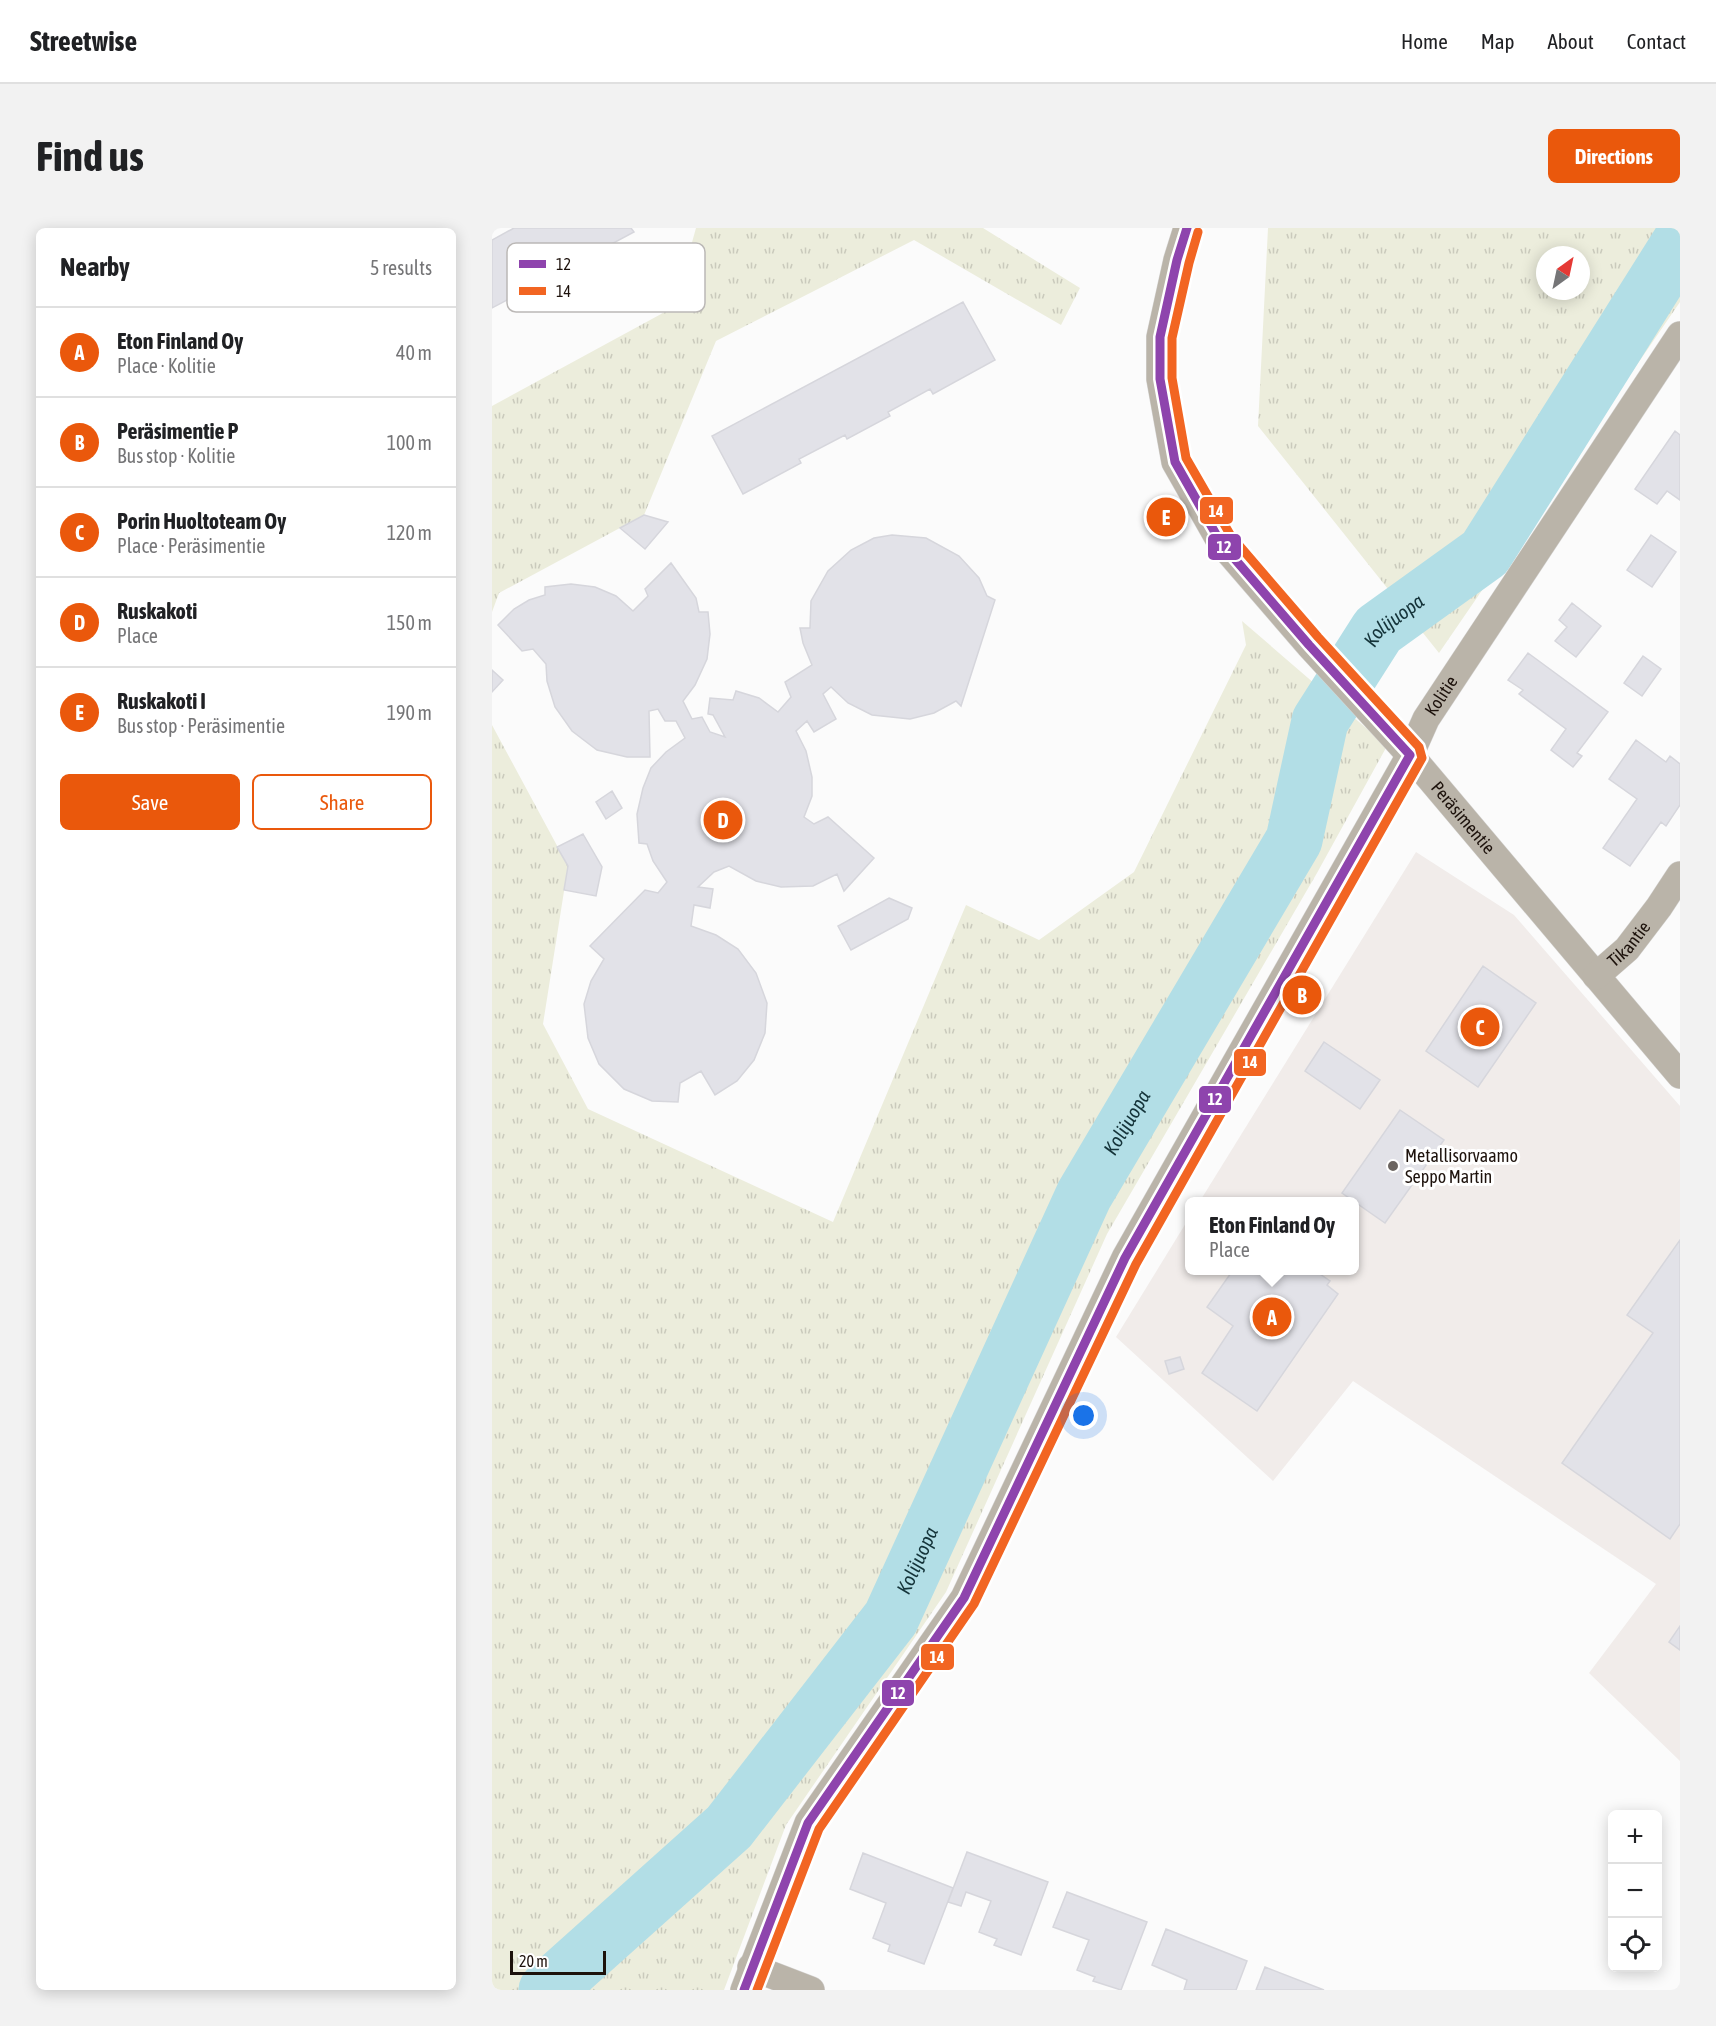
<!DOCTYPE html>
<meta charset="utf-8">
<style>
body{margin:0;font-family:"Asap Condensed",sans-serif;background:#f2f2f2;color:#202124}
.controls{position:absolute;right:18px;bottom:18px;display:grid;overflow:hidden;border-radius:9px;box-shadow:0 3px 15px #0003}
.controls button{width:54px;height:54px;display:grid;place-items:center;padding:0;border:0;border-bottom:2px solid #e0e0e0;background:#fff;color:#202124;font:30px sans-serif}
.compass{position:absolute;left:1044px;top:18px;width:54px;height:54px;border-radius:50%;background:#fff;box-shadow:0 3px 15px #0003;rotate:33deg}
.scale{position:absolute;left:18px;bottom:15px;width:96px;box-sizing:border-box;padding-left:6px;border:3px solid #1d120c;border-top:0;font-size:16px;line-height:21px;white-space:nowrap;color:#1d120c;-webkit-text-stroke:4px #fff;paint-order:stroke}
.you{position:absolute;left:592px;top:1188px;width:21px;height:21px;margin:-15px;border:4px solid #fff;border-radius:50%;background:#1a73e8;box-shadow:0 0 0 9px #1a73e833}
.badge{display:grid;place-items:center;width:39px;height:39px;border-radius:50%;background:#ea580c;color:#fff;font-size:20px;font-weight:700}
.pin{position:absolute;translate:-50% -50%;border:3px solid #fff;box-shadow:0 2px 6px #0006}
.popup{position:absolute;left:693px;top:969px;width:174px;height:78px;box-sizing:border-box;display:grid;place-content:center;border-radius:9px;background:#fff;filter:drop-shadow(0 2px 4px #0005);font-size:20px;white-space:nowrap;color:#757577}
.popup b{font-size:22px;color:#202124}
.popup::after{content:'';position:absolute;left:50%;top:100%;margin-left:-12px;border:12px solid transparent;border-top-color:#fff}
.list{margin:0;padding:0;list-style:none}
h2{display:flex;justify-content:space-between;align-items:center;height:78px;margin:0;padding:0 24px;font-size:26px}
h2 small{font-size:20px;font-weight:400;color:#757577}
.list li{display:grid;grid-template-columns:39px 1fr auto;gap:18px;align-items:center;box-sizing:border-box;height:90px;padding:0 24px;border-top:2px solid #e0e0e0}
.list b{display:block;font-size:22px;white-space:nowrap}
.list p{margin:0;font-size:20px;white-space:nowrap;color:#757577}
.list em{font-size:20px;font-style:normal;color:#757577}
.actions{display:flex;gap:12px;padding:18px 24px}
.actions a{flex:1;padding:14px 0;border:2px solid #ea580c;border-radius:9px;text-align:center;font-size:21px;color:#ea580c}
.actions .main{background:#ea580c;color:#fff}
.icon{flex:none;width:33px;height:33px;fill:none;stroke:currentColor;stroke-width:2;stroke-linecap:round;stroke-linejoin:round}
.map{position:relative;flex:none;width:1188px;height:1762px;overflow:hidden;border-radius:9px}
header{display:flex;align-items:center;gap:36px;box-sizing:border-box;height:84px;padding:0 30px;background:#fff;border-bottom:2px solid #e0e0e0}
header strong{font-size:28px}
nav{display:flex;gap:33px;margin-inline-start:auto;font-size:21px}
.intro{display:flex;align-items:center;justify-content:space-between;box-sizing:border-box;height:144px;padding:0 36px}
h1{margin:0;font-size:42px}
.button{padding:15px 27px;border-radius:9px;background:#ea580c;color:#fff;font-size:21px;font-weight:700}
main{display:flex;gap:36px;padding:0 36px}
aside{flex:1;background:#fff;border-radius:9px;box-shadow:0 3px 15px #0003}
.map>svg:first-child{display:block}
</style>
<header>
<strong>Streetwise</strong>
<nav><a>Home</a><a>Map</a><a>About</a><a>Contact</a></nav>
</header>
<div class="intro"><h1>Find us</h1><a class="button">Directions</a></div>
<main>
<aside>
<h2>Nearby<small>5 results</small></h2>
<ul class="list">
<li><span class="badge">A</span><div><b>Eton Finland Oy</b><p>Place · Kolitie</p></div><em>40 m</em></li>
<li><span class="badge">B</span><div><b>Peräsimentie P</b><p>Bus stop · Kolitie</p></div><em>100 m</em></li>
<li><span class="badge">C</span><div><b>Porin Huoltoteam Oy</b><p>Place · Peräsimentie</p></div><em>120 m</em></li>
<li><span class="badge">D</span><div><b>Ruskakoti</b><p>Place</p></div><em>150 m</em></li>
<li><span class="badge">E</span><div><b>Ruskakoti I</b><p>Bus stop · Peräsimentie</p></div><em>190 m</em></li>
</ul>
<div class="actions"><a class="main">Save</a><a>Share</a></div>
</aside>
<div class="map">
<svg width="1188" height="1762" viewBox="0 0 1188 1762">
<defs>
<pattern id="grass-tufts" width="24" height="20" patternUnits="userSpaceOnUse" patternTransform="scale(1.5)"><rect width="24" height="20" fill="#eceddc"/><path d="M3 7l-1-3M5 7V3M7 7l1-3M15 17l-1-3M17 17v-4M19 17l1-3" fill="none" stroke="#cacabc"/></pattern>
</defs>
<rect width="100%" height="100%" fill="#fbfbfb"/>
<!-- built -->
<path fill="#f1ecea" d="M 924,624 L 1022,687 L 1188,878 L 1188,1533 L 1097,1445 L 1164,1356 L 861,1153 L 781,1253 L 624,1109 L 697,990 L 698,1042 L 862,1042 L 862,974 L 708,973 Z"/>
<!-- grass -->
<path fill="url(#grass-tufts)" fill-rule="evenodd" d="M 204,0 L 491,0 L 588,60 L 569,97 L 422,12 L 224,113 L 152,287 L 7,365 L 0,384 L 0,178 L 182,79 Z
M 776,0 L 1188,0 L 1188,74 L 947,425 L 766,198 ZM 1053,27 L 1089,27 L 1089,63 L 1053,63 Z
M 750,393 L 895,518 L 825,645 L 615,1006 L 454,1364 L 294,1597 L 232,1762 L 0,1762 L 0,497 L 76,638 L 51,796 L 96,881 L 341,994 L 474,677 L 547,712 L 642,644 L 754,417 Z"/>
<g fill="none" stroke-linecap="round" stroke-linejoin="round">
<!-- river -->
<path stroke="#b2dee6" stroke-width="57" id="s1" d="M 55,1762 L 237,1599 L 399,1390 L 592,967 L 802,612 L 828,493 L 886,402 L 993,325 L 1188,15"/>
</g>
<!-- building -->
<path fill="#e2e2e8" stroke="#d6d6dc" stroke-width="1.5" d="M 22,0 L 139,0 L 142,4 L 0,80 L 0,12 Z
M 471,74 L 503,132 L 441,166 L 438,161 L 396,184 L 398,188 L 355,211 L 353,207 L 307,231 L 309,235 L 251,266 L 220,208 Z
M 1183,203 L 1188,207 L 1188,272 L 1175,263 L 1165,276 L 1143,261 Z
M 152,287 L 176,294 L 153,321 L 128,300 Z
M 400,307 L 434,310 L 467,328 L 487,350 L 495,368 L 503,372 L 469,478 L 464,473 L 442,485 L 418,491 L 380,487 L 356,475 L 339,459 L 331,466 L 344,491 L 322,504 L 315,493 L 304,503 L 314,523 L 320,549 L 320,568 L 312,589 L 322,596 L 336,589 L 382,630 L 352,663 L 345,646 L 321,658 L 289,659 L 264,653 L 237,638 L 222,644 L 206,659 L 221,661 L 218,680 L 202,677 L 199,698 L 224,707 L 246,721 L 264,745 L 275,775 L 273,805 L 262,832 L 245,853 L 223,867 L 209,843 L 188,855 L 186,874 L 160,873 L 132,861 L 107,836 L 96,810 L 92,776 L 99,753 L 112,731 L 98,718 L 153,662 L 166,665 L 175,654 L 161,633 L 155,616 L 147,615 L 145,586 L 151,560 L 159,540 L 174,524 L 193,510 L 184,493 L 173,493 L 166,481 L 157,483 L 158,529 L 135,529 L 105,522 L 80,503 L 63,479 L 55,453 L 54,436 L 41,421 L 30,423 L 6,397 L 22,381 L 37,372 L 53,367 L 53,359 L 79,356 L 103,359 L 124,368 L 141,383 L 156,368 L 153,361 L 179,335 L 204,370 L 207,384 L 216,384 L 218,406 L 215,431 L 203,457 L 191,473 L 200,491 L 210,489 L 218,504 L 233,509 L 221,487 L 216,486 L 218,470 L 241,472 L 244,463 L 267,470 L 286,484 L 299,469 L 293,454 L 320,437 L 311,415 L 308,400 L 318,400 L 319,373 L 336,343 L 359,322 L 382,310 Z
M 1159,307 L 1184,324 L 1160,359 L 1135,342 Z
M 1080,375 L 1109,398 L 1084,429 L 1063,413 L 1075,399 L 1067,392 Z
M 1036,425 L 1116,484 L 1085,525 L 1090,528 L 1081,539 L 1059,522 L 1074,501 L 1027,466 L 1031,462 L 1016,452 Z
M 1151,428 L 1169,441 L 1150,468 L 1132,455 Z
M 0,442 L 11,452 L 0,464 Z
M 1144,512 L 1174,534 L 1178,528 L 1188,536 L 1188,577 L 1174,598 L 1169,594 L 1138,638 L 1111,620 L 1145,571 L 1117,551 Z
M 120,563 L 130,580 L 114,591 L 104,574 Z
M 91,606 L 110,639 L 104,668 L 72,662 L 76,638 L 65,619 Z
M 397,670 L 420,680 L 416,691 L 359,722 L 346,698 Z
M 991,738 L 1044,775 L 986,859 L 934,823 Z
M 832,814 L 888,852 L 868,881 L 813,843 Z
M 908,882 L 952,912 L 893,995 L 850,965 Z
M 1188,1012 L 1188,1296 L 1178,1311 L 1070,1235 L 1161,1105 L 1135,1087 Z
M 741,1042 L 822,1042 L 838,1053 L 835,1057 L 846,1066 L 765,1183 L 710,1145 L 741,1098 L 715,1079 Z
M 688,1129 L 692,1141 L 677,1146 L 673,1133 Z
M 1188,1398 L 1188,1422 L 1177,1414 Z
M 475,1624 L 556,1654 L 529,1727 L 502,1717 L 505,1711 L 487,1704 L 499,1673 L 474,1664 L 469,1678 L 456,1674 Z
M 371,1625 L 461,1660 L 432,1736 L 396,1723 L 398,1717 L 381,1710 L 394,1675 L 358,1661 Z
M 575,1664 L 655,1694 L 629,1762 L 601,1753 L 603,1749 L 585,1742 L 597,1712 L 561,1699 Z
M 674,1701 L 755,1733 L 744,1762 L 692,1762 L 695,1752 L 660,1737 Z
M 773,1739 L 832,1762 L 764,1762 Z"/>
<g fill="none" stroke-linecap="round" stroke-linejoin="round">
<!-- minor casing -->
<g stroke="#d7d6d5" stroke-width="28">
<g id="minor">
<path id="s2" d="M 695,0 L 685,32 L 668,109 L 668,151 L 683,234 L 729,315 L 817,417 L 918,527 L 1188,847"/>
<path id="s3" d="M 1104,748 L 1135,721 L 1167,679 L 1188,647"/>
<path d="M 259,1739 L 319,1762"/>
<path id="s4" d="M 252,1762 L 316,1595 L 472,1370 L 633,1030 L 918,527 L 934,491 L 1188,107"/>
</g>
</g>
<!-- minor -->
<use href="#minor" stroke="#bab4a9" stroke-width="27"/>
<!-- bus-1 casing -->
<g stroke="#fff" stroke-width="14">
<path id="bus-1" d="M 252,1762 L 316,1595 L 472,1370 L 633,1030 L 918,527 L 817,417 L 729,315 L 683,234 L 668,151 L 668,109 L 685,32 L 695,0"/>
</g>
<!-- bus-2 casing -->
<g stroke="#fff" stroke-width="14">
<path id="bus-2" d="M 265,1762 L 327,1601 L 482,1376 L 644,1036 L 930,530 L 927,519 L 826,409 L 739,308 L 694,230 L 680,150 L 680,110 L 697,35 L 706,4"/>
</g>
<!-- bus-1 -->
<use href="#bus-1" stroke="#8e44ad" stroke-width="9"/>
<!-- bus-2 -->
<use href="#bus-2" stroke="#f26522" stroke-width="9"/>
</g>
<!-- markers -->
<circle fill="#6b6460" stroke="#fff" stroke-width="2" cx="901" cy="938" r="6"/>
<g text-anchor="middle" stroke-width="6" stroke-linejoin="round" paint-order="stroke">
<!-- street labels -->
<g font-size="18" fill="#1d120c" stroke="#fff">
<text dy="6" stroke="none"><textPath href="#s4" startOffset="1474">Kolitie</textPath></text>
<text dy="6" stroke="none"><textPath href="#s2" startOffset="698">Peräsimentie</textPath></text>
<text dy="6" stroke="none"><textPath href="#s3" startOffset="46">Tikantie</textPath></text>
</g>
<!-- poi labels -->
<g font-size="18" fill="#1d120c" stroke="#fff" text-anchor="start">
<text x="913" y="934">Metallisorvaamo<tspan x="913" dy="21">Seppo Martin</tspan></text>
</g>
<!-- water labels -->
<g font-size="20" font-style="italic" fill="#15343a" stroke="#fff">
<text dy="7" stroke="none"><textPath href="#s1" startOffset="1634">Kolijuopa</textPath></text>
<text dy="7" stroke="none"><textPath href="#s1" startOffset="1058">Kolijuopa</textPath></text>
<text dy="7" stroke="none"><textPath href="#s1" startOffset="572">Kolijuopa</textPath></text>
</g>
</g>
<!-- legend -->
<rect x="15" y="15" width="198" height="69" rx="9" fill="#fff" stroke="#bbb8b6" stroke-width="1.5"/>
<rect x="27" y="32" width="27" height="8" fill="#8e44ad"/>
<rect x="27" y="59" width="27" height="8" fill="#f26522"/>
<g font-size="16" fill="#1d120c">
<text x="64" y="42">12</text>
<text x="64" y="69">14</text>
</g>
<g stroke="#fff" stroke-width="2">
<rect x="707" y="268" width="35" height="29" rx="6" fill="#f26522"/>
<rect x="715" y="305" width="35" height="28" rx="6" fill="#8e44ad"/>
<rect x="741" y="820" width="34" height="29" rx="6" fill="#f26522"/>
<rect x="706" y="857" width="34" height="29" rx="6" fill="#8e44ad"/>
<rect x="428" y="1415" width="35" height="28" rx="6" fill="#f26522"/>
<rect x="389" y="1451" width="34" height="28" rx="6" fill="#8e44ad"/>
</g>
<g font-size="16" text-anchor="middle" font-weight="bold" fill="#fff">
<text x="724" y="289">14</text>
<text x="732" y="325">12</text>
<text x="758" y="840">14</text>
<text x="723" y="877">12</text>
<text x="445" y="1435">14</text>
<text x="406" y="1471">12</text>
</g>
</svg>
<div class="controls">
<button>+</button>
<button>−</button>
<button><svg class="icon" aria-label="locate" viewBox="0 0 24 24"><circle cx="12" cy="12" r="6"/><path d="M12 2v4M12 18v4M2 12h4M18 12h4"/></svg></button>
</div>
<svg class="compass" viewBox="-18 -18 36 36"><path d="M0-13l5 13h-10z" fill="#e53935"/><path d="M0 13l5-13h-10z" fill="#757577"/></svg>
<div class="scale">20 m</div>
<div class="you"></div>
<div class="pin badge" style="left:780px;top:1089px">A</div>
<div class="popup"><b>Eton Finland Oy</b>Place</div>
<div class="pin badge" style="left:810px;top:767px">B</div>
<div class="pin badge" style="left:988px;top:799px">C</div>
<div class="pin badge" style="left:231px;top:592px">D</div>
<div class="pin badge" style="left:674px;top:289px">E</div>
</div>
</main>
